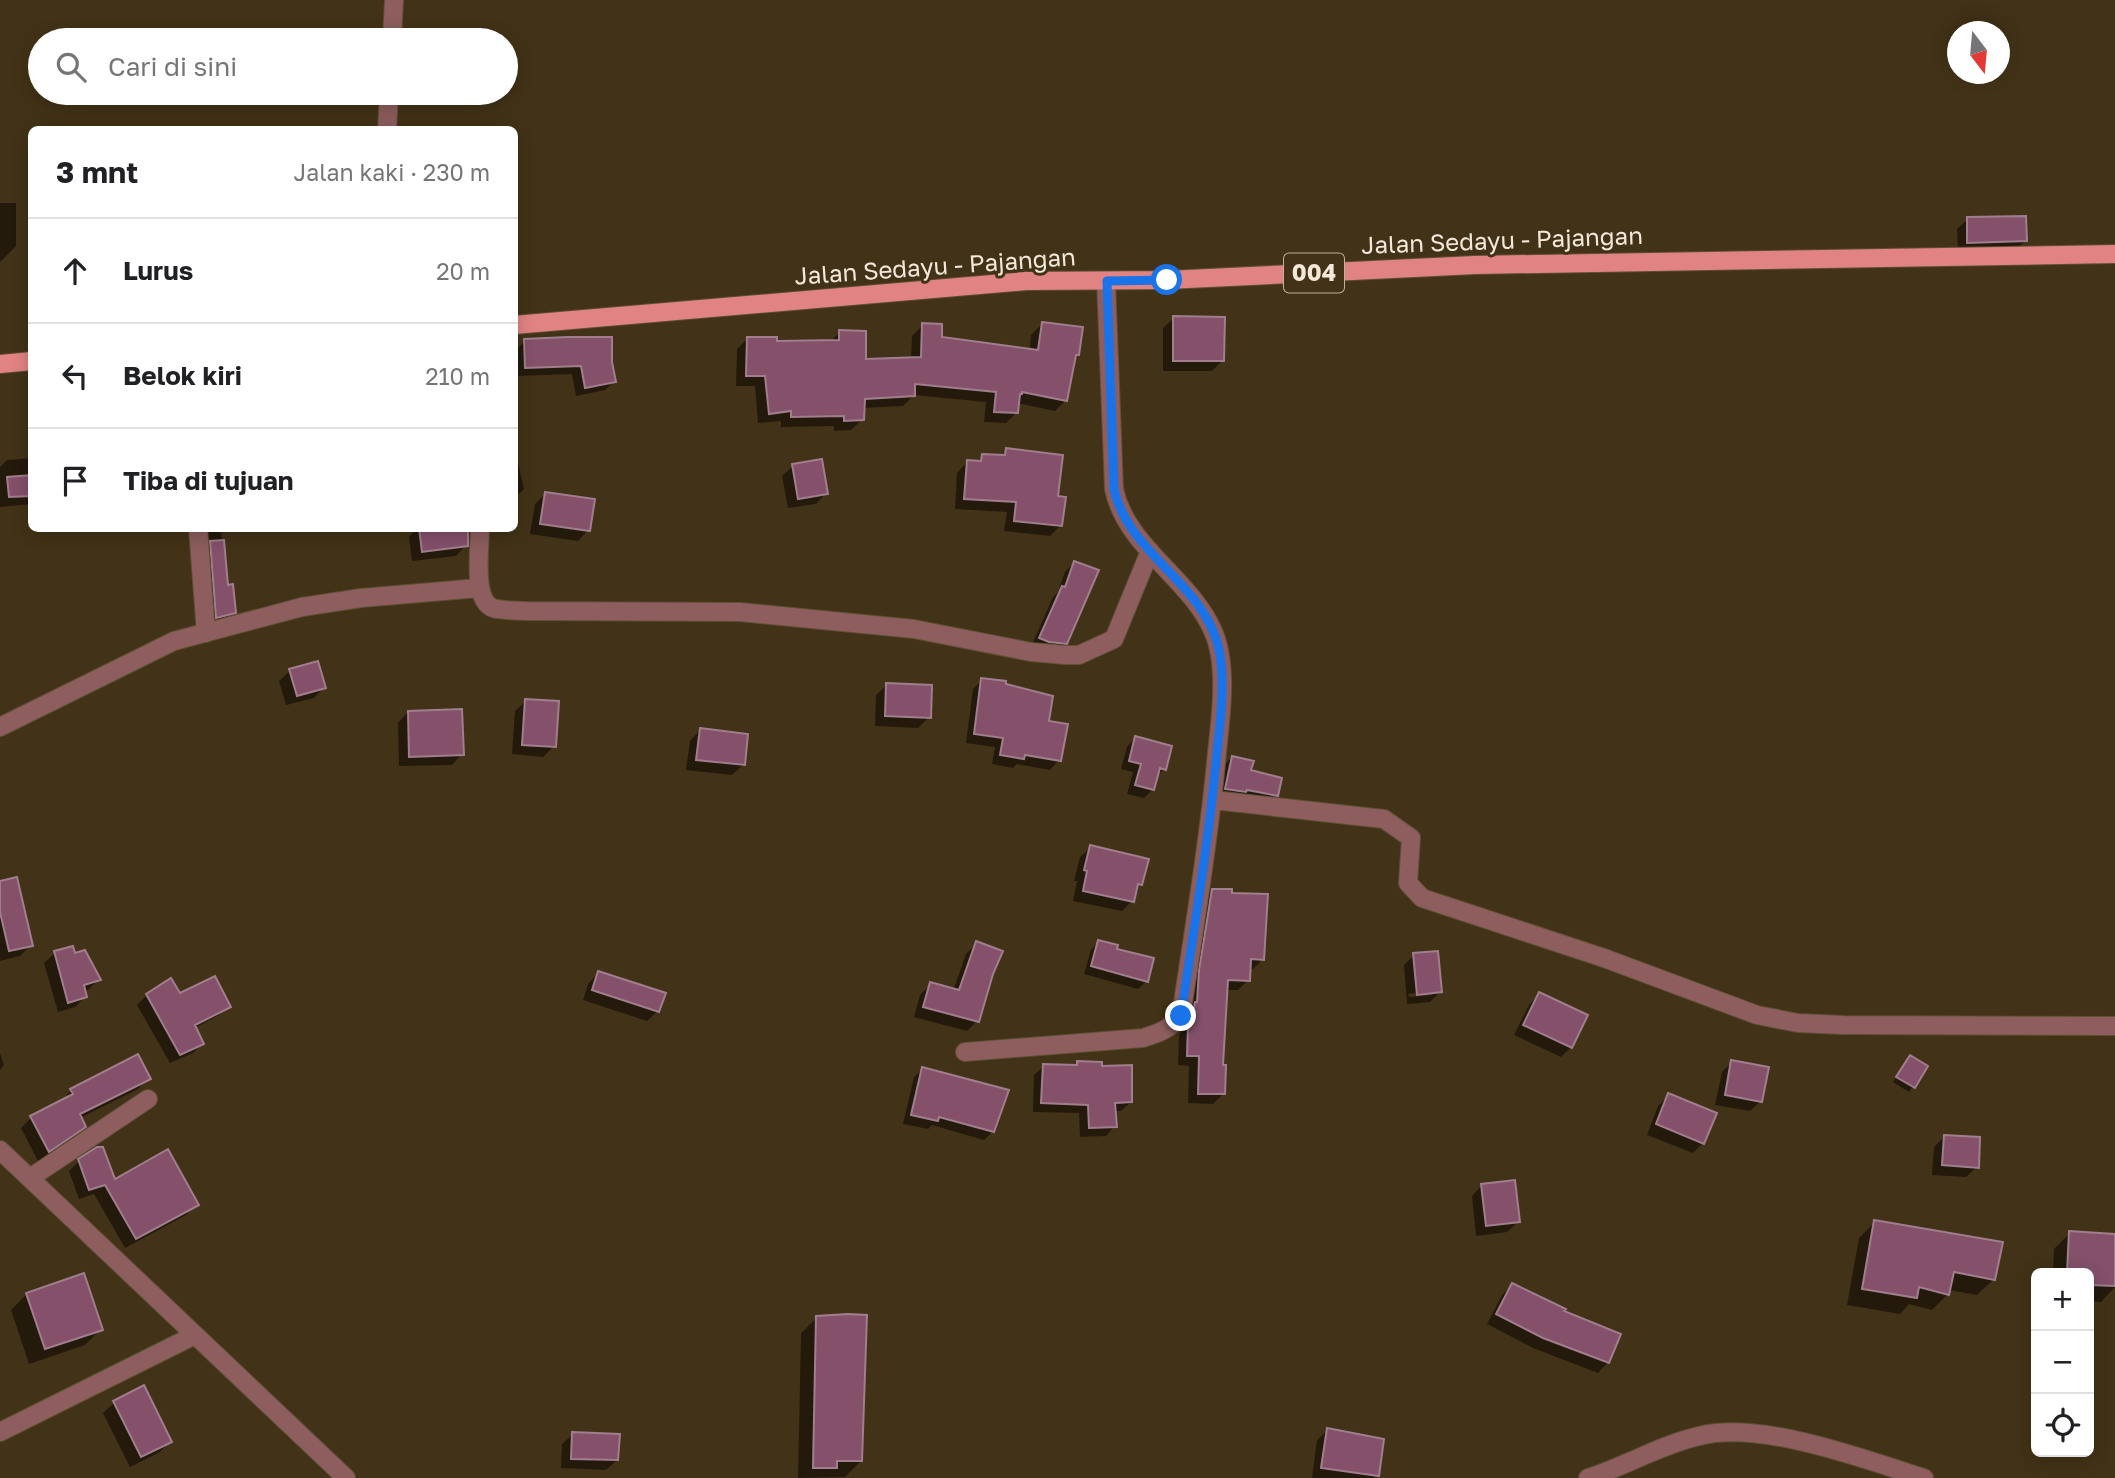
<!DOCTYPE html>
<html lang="id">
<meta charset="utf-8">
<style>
body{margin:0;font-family:"Golos Text",sans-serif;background:#f2f2f2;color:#202124}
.controls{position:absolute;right:21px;bottom:21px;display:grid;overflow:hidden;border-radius:10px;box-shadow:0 4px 18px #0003}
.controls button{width:63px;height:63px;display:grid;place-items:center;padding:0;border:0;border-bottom:2px solid #e0e0e0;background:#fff;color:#202124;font:35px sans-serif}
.compass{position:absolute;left:1947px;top:21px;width:63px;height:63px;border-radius:50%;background:#fff;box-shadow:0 4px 18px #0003;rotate:164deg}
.stop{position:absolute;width:21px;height:21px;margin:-16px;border:5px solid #1a73e8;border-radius:50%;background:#fff}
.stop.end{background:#1a73e8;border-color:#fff;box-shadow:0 2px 7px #0008}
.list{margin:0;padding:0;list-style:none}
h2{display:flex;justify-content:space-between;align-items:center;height:91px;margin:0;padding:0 28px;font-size:30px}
h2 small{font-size:23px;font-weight:400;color:#757577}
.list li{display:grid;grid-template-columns:46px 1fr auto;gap:21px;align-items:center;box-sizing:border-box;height:105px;padding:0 28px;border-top:2px solid #e0e0e0}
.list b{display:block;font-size:26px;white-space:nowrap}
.list em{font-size:23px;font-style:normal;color:#757577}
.icon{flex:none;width:38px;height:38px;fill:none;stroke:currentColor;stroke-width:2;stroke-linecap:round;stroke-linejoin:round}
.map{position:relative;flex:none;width:2115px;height:1478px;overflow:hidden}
.search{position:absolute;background:#fff;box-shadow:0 4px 18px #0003;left:28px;top:28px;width:490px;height:77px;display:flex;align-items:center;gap:18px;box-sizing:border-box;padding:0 24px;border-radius:38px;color:#757577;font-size:26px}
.panel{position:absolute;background:#fff;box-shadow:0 4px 18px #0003;left:28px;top:126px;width:490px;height:406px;border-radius:10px}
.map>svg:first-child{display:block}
</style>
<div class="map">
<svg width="2115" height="1478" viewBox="0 0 2115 1478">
<rect width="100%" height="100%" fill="#423217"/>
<!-- shadow -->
<path fill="#0007" fill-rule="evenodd" d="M 0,203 L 16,203 L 16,246 L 0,262 Z
M 1968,219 L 2025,241 L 2015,251 L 1958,252 L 1957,229 Z
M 1174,318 L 1222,361 L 1212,371 L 1163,371 L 1163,328 Z
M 1042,324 L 1078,354 L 1074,358 L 1066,400 L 1055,411 L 1017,403 L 1016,413 L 1006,423 L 984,422 L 986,402 L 914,395 L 903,406 L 863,408 L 862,420 L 851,430 L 834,431 L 834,426 L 781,427 L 781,421 L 758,423 L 755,386 L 736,386 L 737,349 L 747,339 L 775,343 L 830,342 L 840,332 L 864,361 L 911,359 L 912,336 L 923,325 L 940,339 L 1030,350 L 1031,335 Z
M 525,341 L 610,362 L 614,381 L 605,390 L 576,396 L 572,374 L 517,376 L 516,350 Z
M 514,446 L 524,489 L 514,498 Z
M 1007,450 L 1056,497 L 1061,525 L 1050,536 L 1004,531 L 1007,512 L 955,509 L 957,473 L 967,462 L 976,463 L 983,456 L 1001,456 Z
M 32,458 L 32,504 L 0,507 L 0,467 L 7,460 Z
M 793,466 L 826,493 L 816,504 L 788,508 L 782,476 Z
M 545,494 L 588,530 L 578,541 L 530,534 L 535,504 Z
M 193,528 L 221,528 L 226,587 L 234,612 L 223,623 L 206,628 Z
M 417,528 L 466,528 L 466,545 L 456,556 L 412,561 L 409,537 Z
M 1074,563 L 1066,643 L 1056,652 L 1031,647 L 1053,597 L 1058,592 L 1065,572 Z
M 290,671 L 324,687 L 314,698 L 286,705 L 279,681 Z
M 982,680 L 1004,686 L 1047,722 L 1059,760 L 1050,770 L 1017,764 L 1013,768 L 992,764 L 995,747 L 966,743 L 973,689 Z
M 887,685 L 929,717 L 918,728 L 875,726 L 876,695 Z
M 526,701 L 554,746 L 543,757 L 512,754 L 515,711 Z
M 408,712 L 462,754 L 452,765 L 399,766 L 398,723 Z
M 700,730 L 743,765 L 732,775 L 686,770 L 690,741 Z
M 1135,738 L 1164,769 L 1156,777 L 1153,789 L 1144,798 L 1127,794 L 1133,772 L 1121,769 L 1127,747 Z
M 1232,757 L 1276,795 L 1268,803 L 1218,796 L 1224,765 Z
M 1091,847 L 1141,884 L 1135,890 L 1132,901 L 1122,911 L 1073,901 L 1077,881 L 1074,881 L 1080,857 Z
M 0,883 L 31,945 L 20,956 L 0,961 Z
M 1212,891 L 1263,959 L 1253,969 L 1249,969 L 1248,980 L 1238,990 L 1226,990 L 1221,1067 L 1223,1094 L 1213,1104 L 1188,1103 L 1189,1066 L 1178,1065 L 1179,1036 L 1183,1029 L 1202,901 Z
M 1098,942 L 1115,950 L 1151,959 L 1146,982 L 1138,989 L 1084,974 L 1091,950 Z
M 977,943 L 977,1021 L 967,1031 L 914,1017 L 920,995 L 931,984 L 953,991 L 966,954 Z
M 55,953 L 74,955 L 98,980 L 88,990 L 84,991 L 85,997 L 75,1007 L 58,1012 L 44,963 Z
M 1414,955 L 1441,991 L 1430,1002 L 1407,1004 L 1404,965 ZM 1432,991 L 1432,995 L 1409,997 L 1408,994 Z
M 598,973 L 658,1011 L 647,1021 L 583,1000 L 588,984 Z
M 171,981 L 180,995 L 228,1006 L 219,1015 L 195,1028 L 202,1044 L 193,1053 L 170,1063 L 137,1005 L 147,995 Z
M 1539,994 L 1571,1047 L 1561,1057 L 1514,1035 L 1529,1005 Z
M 0,1053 L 4,1065 L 0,1070 Z
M 1732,1062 L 1761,1101 L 1750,1111 L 1715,1105 L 1722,1072 Z
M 1906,1062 L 1926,1067 L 1909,1092 L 1893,1082 Z
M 1078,1063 L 1101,1067 L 1131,1102 L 1121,1111 L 1114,1111 L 1115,1126 L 1106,1136 L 1080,1137 L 1079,1113 L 1033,1112 L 1034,1075 L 1044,1066 L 1074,1067 Z
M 923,1069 L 993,1131 L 984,1140 L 932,1125 L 928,1129 L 903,1124 L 914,1077 Z
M 148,1078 L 138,1089 L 80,1118 L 84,1126 L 74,1137 L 38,1161 L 21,1128 L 31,1118 L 62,1102 L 71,1090 Z
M 1669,1095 L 1703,1143 L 1693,1153 L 1647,1135 L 1658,1106 Z
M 1944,1137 L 1977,1167 L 1966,1177 L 1932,1175 L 1934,1147 Z
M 79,1161 L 114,1182 L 197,1204 L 186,1215 L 125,1248 L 94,1194 L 79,1199 L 69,1171 Z
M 1482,1185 L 1518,1222 L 1507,1232 L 1476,1236 L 1472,1196 Z
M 1875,1222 L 1993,1280 L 1977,1295 L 1949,1290 L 1948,1294 L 1932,1310 L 1909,1304 L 1900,1314 L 1847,1305 L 1859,1238 Z
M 2070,1233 L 2115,1235 L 2115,1287 L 2101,1302 L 2089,1301 L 2089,1273 L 2053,1273 L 2054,1249 Z
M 1513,1285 L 1562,1312 L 1608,1362 L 1598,1373 L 1533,1348 L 1487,1324 L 1502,1295 Z
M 27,1294 L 101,1329 L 85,1345 L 29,1364 L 11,1310 Z
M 817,1318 L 861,1461 L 845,1477 L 798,1478 L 801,1333 Z
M 143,1388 L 170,1441 L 160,1452 L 130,1467 L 103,1413 L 114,1403 Z
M 1328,1430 L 1377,1475 L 1374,1478 L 1312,1478 L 1317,1440 Z
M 573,1434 L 617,1460 L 606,1470 L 561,1468 L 562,1444 Z"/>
<!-- building -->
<path fill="#84506a" stroke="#a07e8d" stroke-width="2" d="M 2026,216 L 2027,241 L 1967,243 L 1967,217 Z
M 1173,316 L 1225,317 L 1224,361 L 1173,361 Z
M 1042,322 L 1083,327 L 1079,355 L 1076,355 L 1067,401 L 1022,392 L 1022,394 L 1020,394 L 1018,413 L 994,412 L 996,392 L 915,384 L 915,396 L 865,399 L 864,420 L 844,421 L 844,416 L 791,417 L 791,411 L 769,414 L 765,376 L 746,376 L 747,337 L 777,337 L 777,341 L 839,340 L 839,330 L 866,331 L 866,359 L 921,357 L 922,323 L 942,324 L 942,337 L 1038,350 Z
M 568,337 L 612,337 L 612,362 L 616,382 L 585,388 L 581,366 L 525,368 L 524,339 Z
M 1006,448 L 1063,455 L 1058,496 L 1066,497 L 1062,526 L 1014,521 L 1016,502 L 964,499 L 967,460 L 981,461 L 982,454 L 1005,455 Z
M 822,459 L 828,494 L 798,499 L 792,464 Z
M 32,475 L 32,496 L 9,497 L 7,477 Z
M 545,492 L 595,499 L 590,531 L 540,524 Z
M 419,528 L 468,528 L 468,546 L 422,552 Z
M 224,540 L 228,585 L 233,584 L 236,613 L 216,618 L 210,541 Z
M 1074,561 L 1099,570 L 1067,644 L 1049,642 L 1039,638 L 1062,586 L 1065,587 Z
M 318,661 L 326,688 L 297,696 L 289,669 Z
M 981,678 L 1006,681 L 1006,684 L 1053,696 L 1049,721 L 1068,724 L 1061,761 L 1025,755 L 1024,759 L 1000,755 L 1003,738 L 974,734 Z
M 886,683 L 932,685 L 931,718 L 885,716 Z
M 525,699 L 559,701 L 556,747 L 522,745 Z
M 462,709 L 464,755 L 409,757 L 408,711 Z
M 700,728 L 748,734 L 745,765 L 696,760 Z
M 1135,736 L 1172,746 L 1166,770 L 1160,768 L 1154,790 L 1135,785 L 1141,764 L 1129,761 Z
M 1232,756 L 1254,761 L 1251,770 L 1282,778 L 1278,796 L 1247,790 L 1246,792 L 1225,789 Z
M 1090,845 L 1149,859 L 1142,885 L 1138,884 L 1134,902 L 1083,891 L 1087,871 L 1084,870 Z
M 17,877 L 33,946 L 9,951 L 0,912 L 0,881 Z
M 1212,889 L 1232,889 L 1232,893 L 1268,894 L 1264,960 L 1251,959 L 1250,981 L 1228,980 L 1223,1065 L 1226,1065 L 1225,1094 L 1198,1094 L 1199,1056 L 1187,1056 L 1188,1025 L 1192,1018 L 1195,1002 L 1197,1002 L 1199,970 Z
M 1098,940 L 1118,945 L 1117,949 L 1154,958 L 1148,982 L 1091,966 Z
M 976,941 L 1003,951 L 993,974 L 979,1022 L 923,1007 L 930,982 L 959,990 Z
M 73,946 L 75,953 L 85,950 L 101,980 L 84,985 L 87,997 L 68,1003 L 54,951 Z
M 1438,951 L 1442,992 L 1417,995 L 1413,953 Z
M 598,971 L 666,993 L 659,1012 L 592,990 Z
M 215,976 L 231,1007 L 195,1025 L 204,1044 L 180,1055 L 146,994 L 171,978 L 180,993 Z
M 1539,992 L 1588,1015 L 1572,1048 L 1523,1025 Z
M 138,1054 L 151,1079 L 80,1114 L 86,1127 L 49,1152 L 30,1116 L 73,1094 L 70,1089 Z
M 1910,1055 L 1928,1066 L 1915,1088 L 1896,1077 Z
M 1731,1060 L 1769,1067 L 1762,1102 L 1725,1095 Z
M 1077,1061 L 1102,1062 L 1102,1066 L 1132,1065 L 1132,1102 L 1115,1103 L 1117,1127 L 1089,1128 L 1088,1105 L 1041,1103 L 1043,1064 L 1077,1065 Z
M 922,1067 L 1009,1090 L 994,1132 L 939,1117 L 938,1121 L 911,1115 Z
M 1668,1093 L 1717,1113 L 1704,1144 L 1656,1124 Z
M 1944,1135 L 1980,1137 L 1979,1168 L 1942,1165 Z
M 97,1147 L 103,1147 L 115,1179 L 168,1149 L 199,1205 L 136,1239 L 105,1185 L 89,1190 L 78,1159 Z
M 1515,1180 L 1520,1222 L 1486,1226 L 1481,1184 Z
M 1874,1220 L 2003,1242 L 1995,1280 L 1954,1272 L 1949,1295 L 1919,1287 L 1917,1298 L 1862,1289 Z
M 2069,1231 L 2115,1234 L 2115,1286 L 2089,1285 L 2089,1273 L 2067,1273 Z
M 84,1273 L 103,1330 L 45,1349 L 26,1293 Z
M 1512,1283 L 1566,1309 L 1564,1311 L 1621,1334 L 1609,1363 L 1543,1338 L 1496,1314 Z
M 848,1314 L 867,1315 L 862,1461 L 837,1461 L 837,1468 L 813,1468 L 816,1316 Z
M 144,1385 L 172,1442 L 141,1457 L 113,1401 Z
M 1327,1428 L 1384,1439 L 1379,1476 L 1321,1468 Z
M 572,1432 L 620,1434 L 618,1460 L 571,1459 Z"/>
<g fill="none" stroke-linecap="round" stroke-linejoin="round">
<!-- minor casing -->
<g stroke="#5e4f36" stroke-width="20">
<path id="minor" d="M 392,40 L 394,0
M 387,130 L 389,93
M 198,528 L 206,633
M 480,528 C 480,548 472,600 493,608 C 502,611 516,610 526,611 L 740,612 L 914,629 L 1031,652 L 1065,655 L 1079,655 L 1114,639 L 1150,551
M 0,727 L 174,641 L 302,607 L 361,598 L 479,588
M 1213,800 L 1384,819 L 1411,838 L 1408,883 L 1422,898 L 1604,958 L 1757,1015 L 1798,1023 L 1843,1025 L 2115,1026
M 965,1052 L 1143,1038 C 1159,1033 1170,1029 1181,1016 C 1194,928 1209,840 1217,752 C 1221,716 1228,664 1213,631 C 1190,578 1126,547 1114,489 L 1106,281
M 0,1150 L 346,1478
M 30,1178 L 148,1099
M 0,1432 L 195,1335
M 1588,1478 C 1626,1466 1660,1445 1699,1436 C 1760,1420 1864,1459 1924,1478"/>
</g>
<!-- major casing -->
<g stroke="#5e4f36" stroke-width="20">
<path id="major" d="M 514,325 L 1026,281 L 1167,280 L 1475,265 L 2115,254
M 0,364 L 32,361"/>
</g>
<!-- minor -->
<use href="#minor" stroke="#8d5e5d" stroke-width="18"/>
<!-- major -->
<use href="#major" stroke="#e28383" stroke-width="18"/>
</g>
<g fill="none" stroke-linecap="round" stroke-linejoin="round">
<!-- route -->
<path stroke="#1a73e8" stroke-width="9" d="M 1167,280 L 1107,281 L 1114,489 C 1126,547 1191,578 1213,631 C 1228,664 1221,716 1217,752 C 1209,840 1194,928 1181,1016"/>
</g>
<g text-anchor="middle" stroke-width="6" stroke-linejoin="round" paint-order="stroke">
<!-- shield labels -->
<rect fill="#423217" stroke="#beb19f" stroke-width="2" x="1284" y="253.5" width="60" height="39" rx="5"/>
<g font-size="23" font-weight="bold" fill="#f3e8d9">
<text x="1314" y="281">004</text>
</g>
<!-- street labels -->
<g font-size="24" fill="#f3e8d9" stroke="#423217">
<text transform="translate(1502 241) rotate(-2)" y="8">Jalan Sedayu - Pajangan</text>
<text transform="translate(935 267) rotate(-4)" y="8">Jalan Sedayu - Pajangan</text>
</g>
</g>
</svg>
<div class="controls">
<button>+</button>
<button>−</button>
<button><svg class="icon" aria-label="locate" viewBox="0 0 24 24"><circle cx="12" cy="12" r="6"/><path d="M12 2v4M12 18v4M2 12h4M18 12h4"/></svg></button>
</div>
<svg class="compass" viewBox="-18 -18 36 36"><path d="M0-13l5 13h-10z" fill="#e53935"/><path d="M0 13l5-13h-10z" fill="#757577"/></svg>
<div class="stop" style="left:1167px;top:280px"></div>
<div class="stop end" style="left:1181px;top:1016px"></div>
<div class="search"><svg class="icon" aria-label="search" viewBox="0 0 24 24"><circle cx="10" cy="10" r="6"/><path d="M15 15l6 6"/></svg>Cari di sini</div>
<section class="panel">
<h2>3 mnt<small>Jalan kaki · 230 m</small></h2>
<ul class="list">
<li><svg class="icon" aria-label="ahead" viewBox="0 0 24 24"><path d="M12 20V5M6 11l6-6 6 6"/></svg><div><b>Lurus</b></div><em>20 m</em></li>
<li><svg class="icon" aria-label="left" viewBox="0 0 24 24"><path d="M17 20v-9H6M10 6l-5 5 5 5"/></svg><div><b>Belok kiri</b></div><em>210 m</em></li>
<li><svg class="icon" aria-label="arrive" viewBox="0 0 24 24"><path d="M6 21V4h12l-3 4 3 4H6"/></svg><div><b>Tiba di tujuan</b></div></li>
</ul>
</section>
</div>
